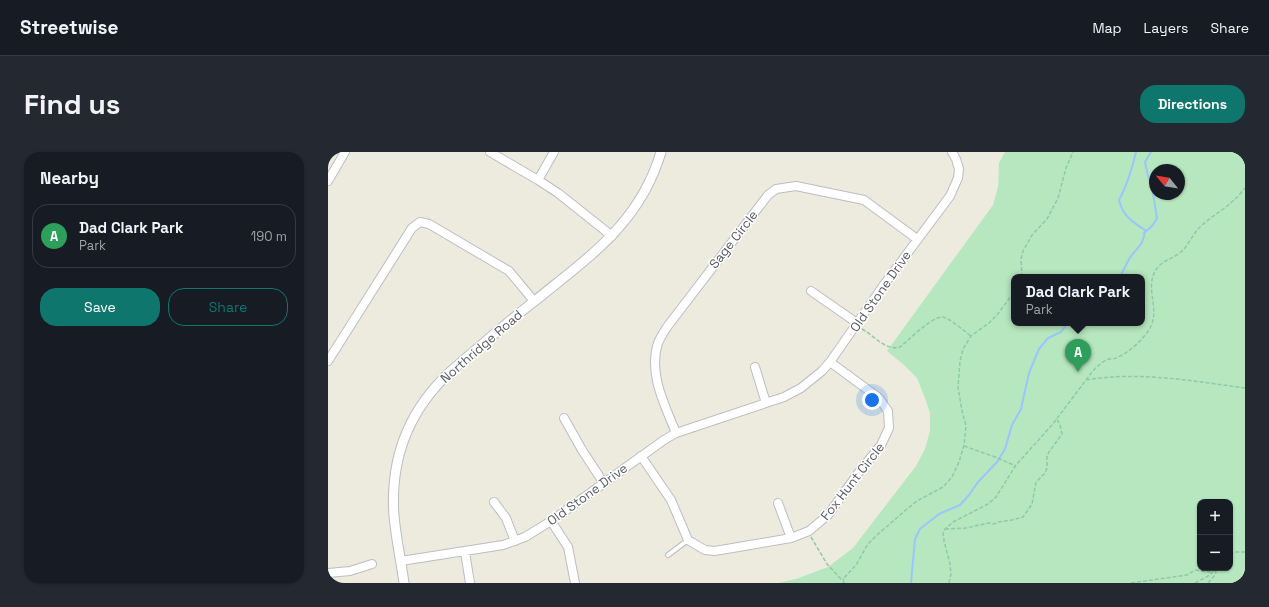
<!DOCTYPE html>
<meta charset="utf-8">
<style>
body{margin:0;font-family:"Space Grotesk",sans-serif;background:#242831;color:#f1f3f6}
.controls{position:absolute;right:12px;bottom:12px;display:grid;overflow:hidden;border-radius:8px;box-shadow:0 1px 3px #0004}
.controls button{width:36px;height:36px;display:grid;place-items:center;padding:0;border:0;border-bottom:1px solid #363941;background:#171b24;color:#f1f3f6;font:20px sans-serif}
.compass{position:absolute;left:821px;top:12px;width:36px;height:36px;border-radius:50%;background:#171b24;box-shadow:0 1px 3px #0004;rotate:300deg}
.you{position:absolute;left:544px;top:248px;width:14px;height:14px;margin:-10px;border:3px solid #fff;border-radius:50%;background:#1a73e8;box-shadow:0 0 0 6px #1a73e833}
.badge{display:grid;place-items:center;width:26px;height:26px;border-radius:50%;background:#0f766e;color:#fff;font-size:13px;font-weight:700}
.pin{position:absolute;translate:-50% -33px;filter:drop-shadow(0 1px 2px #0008)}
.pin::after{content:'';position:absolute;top:21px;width:14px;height:12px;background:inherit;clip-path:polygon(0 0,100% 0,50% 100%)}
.popup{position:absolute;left:683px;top:122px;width:134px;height:52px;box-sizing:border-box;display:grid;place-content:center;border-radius:8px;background:#171b24;filter:drop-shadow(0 1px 3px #0005);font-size:13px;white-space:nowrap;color:#9ea1a6}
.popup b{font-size:15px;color:#f1f3f6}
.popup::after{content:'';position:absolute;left:50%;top:100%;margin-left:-8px;border:8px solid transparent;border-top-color:#171b24}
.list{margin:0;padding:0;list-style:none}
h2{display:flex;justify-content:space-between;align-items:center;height:52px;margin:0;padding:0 16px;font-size:17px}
h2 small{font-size:13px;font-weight:400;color:#9ea1a6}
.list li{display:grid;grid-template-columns:26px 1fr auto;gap:12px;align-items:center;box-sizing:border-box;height:64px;margin:0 8px 8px;padding:0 8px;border:1px solid #363941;border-radius:16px}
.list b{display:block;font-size:15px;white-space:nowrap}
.list p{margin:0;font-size:13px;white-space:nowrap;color:#9ea1a6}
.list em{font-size:13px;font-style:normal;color:#9ea1a6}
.actions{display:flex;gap:8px;padding:12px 16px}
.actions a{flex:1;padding:9px 0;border:1px solid #0f766e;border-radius:16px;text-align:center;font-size:14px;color:#0f766e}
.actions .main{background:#0f766e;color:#fff}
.map{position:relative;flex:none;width:917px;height:431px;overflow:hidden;border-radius:16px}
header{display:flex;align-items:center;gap:24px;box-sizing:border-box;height:56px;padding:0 20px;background:#171b24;border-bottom:1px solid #363941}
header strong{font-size:19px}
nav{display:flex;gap:22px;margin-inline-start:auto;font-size:14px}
.intro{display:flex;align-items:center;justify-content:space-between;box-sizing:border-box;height:96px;padding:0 24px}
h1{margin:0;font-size:28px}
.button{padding:10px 18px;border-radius:16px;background:#0f766e;color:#fff;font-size:14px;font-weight:700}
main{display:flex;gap:24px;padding:0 24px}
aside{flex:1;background:#171b24;border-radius:16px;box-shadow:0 1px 3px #0004}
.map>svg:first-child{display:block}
</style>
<header>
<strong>Streetwise</strong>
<nav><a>Map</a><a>Layers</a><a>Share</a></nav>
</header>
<div class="intro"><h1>Find us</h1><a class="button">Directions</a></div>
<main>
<aside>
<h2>Nearby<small></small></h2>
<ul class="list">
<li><span class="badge" style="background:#2e9e5b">A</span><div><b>Dad Clark Park</b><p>Park</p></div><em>190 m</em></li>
</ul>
<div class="actions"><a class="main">Save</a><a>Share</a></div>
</aside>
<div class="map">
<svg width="917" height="431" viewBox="0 0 917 431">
<rect width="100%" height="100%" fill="#ecebde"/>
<!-- green -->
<path fill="#b7e7be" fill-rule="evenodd" d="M 677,0 L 917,0 L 917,431 L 450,431 L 468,427 L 500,415 L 525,396 L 588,314 L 597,297 L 602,279 L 602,261 L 597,246 L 589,226 L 576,213 L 559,199 L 665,53 L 670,35 L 671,11 ZM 827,18 L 851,18 L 851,42 L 827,42 ZM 686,125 L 814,125 L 814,171 L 686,171 ZM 872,350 L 902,350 L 902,416 L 872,416 Z"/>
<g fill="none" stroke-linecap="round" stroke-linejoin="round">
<!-- stream -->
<path stroke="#9bc5ff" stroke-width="2" d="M 816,81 L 825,73 L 829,66 L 824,35 L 820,24 L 817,10 L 823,0
M 792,125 C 796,118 799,109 804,103 C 812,93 816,91 817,78 C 803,69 795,64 791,48 C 800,32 804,17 808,0
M 583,431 L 587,387 L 592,377 L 611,362 L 632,353 L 641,343 L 650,330 L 669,310 L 677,297 L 684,273 L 693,257 L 701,221 L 711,197 L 720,186 L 733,180 L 740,171"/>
<!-- service casing -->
<g stroke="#bbbdc4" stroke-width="6">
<path id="service" d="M 340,403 L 360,388"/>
</g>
<!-- minor casing -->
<g stroke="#bbbdc4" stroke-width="10">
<path id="minor" d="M 162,0 L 210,28 L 230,41 L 284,84
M 210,28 L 226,0
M 0,29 L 17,0
M 483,139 L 529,171
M 0,209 L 84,76 L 92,70 L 101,72 L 181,119 L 206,149
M 427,215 L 438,251
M 236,266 L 254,298 L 275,330
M 348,281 C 337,253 320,222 330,191 C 332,186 336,180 339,175 L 440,43 L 448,37 L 468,34 L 536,48 L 589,87
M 313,304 L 343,348 L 360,388 L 377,398 L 387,399 L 463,386 L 481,379 L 500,363 L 531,320 L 553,293 L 561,276 L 560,259 L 551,246 L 502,210
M 166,350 L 178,366 L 187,389
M 450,351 L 463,386
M 223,369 L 240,395 L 247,431
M 137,400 L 142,431
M 73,409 L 175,393 L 197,385 L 223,369 L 336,288 L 348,281 L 456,245 L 473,236 L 494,219 L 502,210 L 555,134 L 622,44 L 630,26 L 631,17 L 628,7 L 624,0
M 0,421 L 22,419 L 44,412"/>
</g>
<!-- tertiary casing -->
<g stroke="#bbbdc4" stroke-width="11">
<path id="tertiary" d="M 76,431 C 73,409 68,386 66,364 C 62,308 80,259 122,220 C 150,196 178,171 208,148 C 262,104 312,71 333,0"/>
</g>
<!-- path -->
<path stroke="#90c8a8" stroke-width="1.5" stroke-dasharray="4 2" stroke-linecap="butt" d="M 694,125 L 693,107 L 695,99 L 704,83 L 719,67 L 730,46 L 738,16 L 745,0
M 534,177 C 547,184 557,199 572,195 C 581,188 603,165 614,165 C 621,165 637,180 643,184
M 758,228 C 810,219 865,229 917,236
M 636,294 L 667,305 L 688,314
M 617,377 L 638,376 L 661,371 L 666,372 L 670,370 L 684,368 L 695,365 L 704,352 L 708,330 L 717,321 L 719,316 L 719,304 L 721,300 L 734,282 L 732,273 L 729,267
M 483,385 L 499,412 L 513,427 L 515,427
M 902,403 L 907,400 L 917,400
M 516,431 L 515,427 L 528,413 L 540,392 L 549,383 L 579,357 L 589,349 L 615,335 L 624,325 L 631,310 L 636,293 L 638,274 L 634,259 L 630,235 L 632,209 L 635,197 L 643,184 L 661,171 L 669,163 L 686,140
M 621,431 L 623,422 L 622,412 L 616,389 L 615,381 L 617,377 L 625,370 L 660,352 L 668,345 L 688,313 L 724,273 L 764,220 C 769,215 774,209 781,207 C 784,207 787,207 790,205 C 802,200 817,186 823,174 C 832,155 815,133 830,115 C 836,108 846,106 853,100 C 861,93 865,81 873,74 C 884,64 897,57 907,47 C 911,44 914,39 917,36
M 803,431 L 859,423 L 867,418 L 881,420 L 891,416
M 867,431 L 882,423 L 886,418 L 888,420 L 887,423 L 880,431"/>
<!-- service -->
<use href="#service" stroke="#fff" stroke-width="4"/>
<!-- minor -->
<use href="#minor" stroke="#fff" stroke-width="8"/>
<!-- tertiary -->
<use href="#tertiary" stroke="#fff" stroke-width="9"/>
</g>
<g text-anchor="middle" stroke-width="3" stroke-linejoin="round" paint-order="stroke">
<!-- street labels -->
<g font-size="13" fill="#575a61" stroke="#fff">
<text transform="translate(405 87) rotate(-52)" y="5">Sage Circle</text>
<text transform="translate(552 139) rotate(-55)" y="5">Old Stone Drive</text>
<text transform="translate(153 194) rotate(-41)" y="5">Northridge Road</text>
<text transform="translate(524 329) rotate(-52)" y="5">Fox Hunt Circle</text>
<text transform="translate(259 342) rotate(-36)" y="5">Old Stone Drive</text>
</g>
</g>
</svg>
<div class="controls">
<button>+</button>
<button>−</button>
</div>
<svg class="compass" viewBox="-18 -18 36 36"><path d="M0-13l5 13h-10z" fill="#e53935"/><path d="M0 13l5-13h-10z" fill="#9ea1a6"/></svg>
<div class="you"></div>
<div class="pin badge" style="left:750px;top:220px;background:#2e9e5b">A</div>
<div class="popup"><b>Dad Clark Park</b>Park</div>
</div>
</main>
